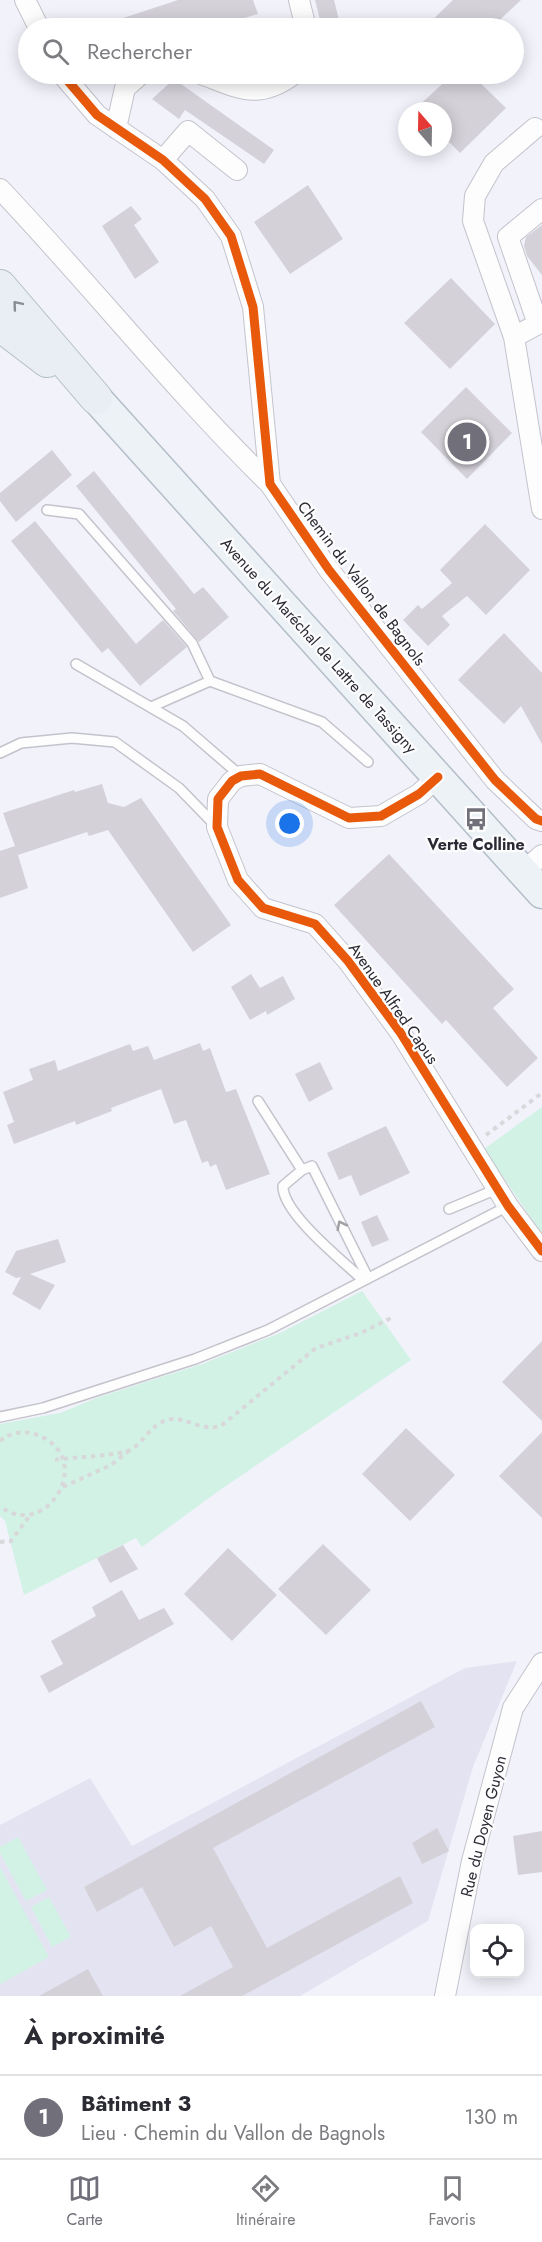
<!DOCTYPE html>
<html lang="fr">
<meta charset="utf-8">
<style>
body{margin:0;font-family:Jost,sans-serif;background:#f7f7f7;color:#2b2b33}
.controls{position:absolute;right:18px;bottom:18px;display:grid;overflow:hidden;border-radius:12px;box-shadow:0 3px 15px #0003}
.controls button{width:54px;height:54px;display:grid;place-items:center;padding:0;border:0;border-bottom:2px solid #e1e1e2;background:#fff;color:#2b2b33;font:30px sans-serif}
.compass{position:absolute;left:398px;top:102px;width:54px;height:54px;border-radius:50%;background:#fff;box-shadow:0 3px 15px #0003;rotate:340deg}
.you{position:absolute;left:290px;top:824px;width:21px;height:21px;margin:-15px;border:4px solid #fff;border-radius:50%;background:#1a73e8;box-shadow:0 0 0 9px #1a73e833}
.badge{display:grid;place-items:center;width:39px;height:39px;border-radius:50%;background:#71707a;color:#fff;font-size:20px;font-weight:700}
.pin{position:absolute;translate:-50% -50%;border:3px solid #fff;box-shadow:0 2px 6px #0006}
.list{margin:0;padding:0;list-style:none}
h2{display:flex;justify-content:space-between;align-items:center;height:78px;margin:0;padding:0 24px;font-size:26px}
h2 small{font-size:20px;font-weight:400;color:#7c7c81}
.list li{display:grid;grid-template-columns:39px 1fr auto;gap:18px;align-items:center;box-sizing:border-box;height:84px;padding:0 24px;border-top:2px solid #e1e1e2}
.list b{display:block;font-size:22px;white-space:nowrap}
.list p{margin:0;font-size:20px;white-space:nowrap;color:#7c7c81}
.list em{font-size:20px;font-style:normal;color:#7c7c81}
.icon{flex:none;width:33px;height:33px;fill:none;stroke:currentColor;stroke-width:2;stroke-linecap:round;stroke-linejoin:round}
.map{position:relative;flex:none;width:542px;height:1996px;overflow:hidden}
.search{position:absolute;background:#fff;box-shadow:0 3px 15px #0003;left:18px;right:18px;top:18px;height:66px;display:flex;align-items:center;gap:15px;box-sizing:border-box;padding:0 21px;border-radius:33px;color:#7c7c81;font-size:22px}
.sheet{height:162px;background:#fff}
nav{display:flex;justify-content:space-around;align-items:center;box-sizing:border-box;height:84px;border-top:2px solid #e1e1e2;background:#fff;font-size:16px;color:#7c7c81}
nav a{display:grid;justify-items:center;gap:3px}
nav .on{color:#71707a}
.map>svg:first-child{display:block}
</style>
<div class="map">
<svg width="542" height="1996" viewBox="0 0 542 1996">
<rect width="100%" height="100%" fill="#f2f2fb"/>
<!-- built -->
<path fill="#e4e3f2" d="M 517,1661 L 473,1767 L 428,1921 L 300,1996 L 0,1996 L 0,1825 L 90,1778 L 132,1846 L 465,1668 Z"/>
<!-- green -->
<path fill="#d2f2e6" d="M 542,1107 L 542,1234 L 484,1149 Z
M 362,1291 L 411,1360 L 220,1490 L 142,1547 L 136,1538 L 24,1595 L 5,1521 L 0,1516 L 0,1424 L 60,1413 L 99,1397 L 202,1364 L 280,1333 Z
M 18,1837 L 47,1890 L 26,1901 L 0,1853 L 0,1847 Z
M 0,1867 L 49,1957 L 0,1984 Z
M 49,1897 L 71,1937 L 52,1947 L 31,1907 Z"/>
<!-- building -->
<path fill="#d5d1d9" d="M 178,0 L 253,0 L 258,14 L 210,28 L 103,28 L 102,25 Z
M 315,0 L 334,0 L 341,28 L 322,28 Z
M 453,0 L 521,0 L 491,28 L 424,28 Z
M 453,74 L 471,74 L 506,108 L 460,153 L 443,136 L 443,111 L 413,111 Z
M 174,79 L 274,150 L 264,164 L 185,110 L 179,119 L 152,99 Z
M 308,185 L 343,239 L 290,274 L 254,222 Z
M 131,206 L 142,219 L 134,225 L 159,262 L 135,279 L 102,226 Z
M 542,225 L 542,275 L 527,256 L 524,246 L 526,237 Z
M 451,278 L 495,324 L 450,369 L 404,323 Z
M 466,387 L 512,433 L 467,479 L 421,432 Z
M 52,450 L 72,475 L 16,522 L 0,501 L 0,493 Z
M 94,471 L 194,594 L 203,587 L 229,617 L 199,642 L 173,611 L 176,609 L 76,486 Z
M 35,521 L 136,644 L 163,620 L 187,647 L 140,686 L 108,648 L 102,653 L 11,541 Z
M 485,524 L 530,570 L 486,615 L 467,596 L 442,616 L 450,625 L 428,646 L 403,620 L 418,605 L 422,609 L 452,583 L 440,570 Z
M 504,633 L 542,673 L 542,744 L 521,706 L 504,724 L 458,680 Z
M 102,784 L 108,803 L 124,807 L 141,798 L 231,925 L 193,952 L 108,830 L 89,836 L 87,832 L 18,855 L 28,888 L 0,898 L 0,851 L 15,846 L 3,813 L 74,790 L 75,792 Z
M 389,854 L 514,989 L 493,1008 L 538,1058 L 507,1087 L 446,1020 L 442,1024 L 334,905 Z
M 251,974 L 260,988 L 283,976 L 295,999 L 267,1015 L 266,1011 L 250,1020 L 231,987 Z
M 200,1043 L 203,1051 L 210,1048 L 226,1092 L 236,1089 L 270,1174 L 226,1190 L 216,1164 L 210,1167 L 208,1161 L 202,1163 L 186,1120 L 174,1124 L 161,1089 L 111,1108 L 112,1111 L 76,1125 L 75,1121 L 14,1144 L 7,1125 L 14,1122 L 3,1092 L 33,1080 L 29,1069 L 55,1060 L 58,1071 L 130,1044 L 133,1051 L 148,1046 L 154,1060 Z
M 320,1062 L 333,1089 L 309,1102 L 295,1074 Z
M 386,1126 L 410,1173 L 360,1196 L 351,1175 L 339,1180 L 327,1153 Z
M 377,1215 L 389,1240 L 372,1247 L 361,1222 Z
M 58,1239 L 66,1262 L 30,1274 L 55,1285 L 40,1310 L 12,1294 L 21,1277 L 16,1278 L 5,1272 L 16,1251 Z
M 542,1341 L 542,1421 L 502,1382 Z
M 406,1428 L 455,1475 L 410,1521 L 362,1474 Z
M 542,1432 L 542,1518 L 499,1476 Z
M 323,1544 L 371,1590 L 326,1635 L 278,1589 Z
M 123,1545 L 138,1569 L 110,1583 L 97,1558 Z
M 228,1548 L 277,1595 L 232,1641 L 184,1594 Z
M 122,1590 L 139,1620 L 164,1608 L 174,1624 L 49,1693 L 40,1676 L 63,1664 L 51,1641 L 96,1616 L 92,1607 Z
M 421,1701 L 435,1727 L 213,1848 L 267,1948 L 400,1876 L 413,1903 L 242,1996 L 180,1996 L 233,1967 L 211,1926 L 174,1947 L 142,1887 L 97,1912 L 84,1887 Z
M 437,1828 L 449,1851 L 422,1864 L 412,1843 Z
M 542,1831 L 542,1872 L 518,1875 L 513,1836 Z
M 88,1969 L 103,1996 L 39,1996 Z"/>
<g fill="none" stroke-linecap="round" stroke-linejoin="round">
<!-- service casing -->
<g stroke="#c4c3cc" stroke-width="12">
<path id="service" d="M 47,510 L 79,514 L 192,643 L 210,681
M 76,664 L 183,726 L 241,776
M 151,707 L 210,681 L 322,722 L 368,762
M 0,753 L 21,743 L 72,738 L 115,742 L 179,788 L 216,826
M 258,1101 L 302,1170
M 449,1209 L 497,1189
M 363,1280 C 343,1261 282,1213 283,1186 L 302,1170 L 312,1166 L 368,1278
M 0,1417 L 43,1408 L 195,1359 L 268,1330 L 508,1206"/>
</g>
<!-- minor casing -->
<g stroke="#c4c3cc" stroke-width="22">
<path id="minor" d="M 25,0 L 39,28
M 299,0 L 306,28
M 62,74 L 97,115 L 163,160 L 205,199 L 231,236 L 253,307 L 270,484 L 329,570 L 430,698 L 495,780 L 536,819 L 542,821
M 201,74 C 239,88 258,101 294,74
M 116,128 L 125,88 L 141,74
M 535,128 L 494,163 L 475,196 L 473,221 L 514,337 L 542,509
M 163,160 L 188,131 L 237,170
M 0,189 C 92,286 175,391 270,484
M 514,337 L 538,324 L 508,237 L 542,209
M 438,777 L 419,794 L 381,816 L 349,818 L 260,774 L 241,776 L 232,781 L 218,799 L 217,827 L 238,880 L 263,908 L 315,924 L 348,961 L 400,1032 L 508,1206 L 542,1251
M 523,872 L 542,855
M 445,1996 L 472,1861 L 513,1708 L 542,1663"/>
</g>
<!-- primary casing -->
<g stroke="#b4bec8" stroke-width="33">
<path id="primary" d="M 96,398 L 542,893"/>
</g>
<!-- trunk casing -->
<g stroke="#b4bec8" stroke-width="34">
<path id="trunk" d="M 0,286 L 96,398
M 0,325 L 47,361"/>
</g>
<!-- path -->
<path stroke="#d8d8db" stroke-width="4" stroke-dasharray="4.5 4.5" stroke-linecap="butt" d="M 486,1135 L 542,1093
M 0,1441 C 9,1433 24,1430 35,1434 C 100,1457 45,1543 0,1506
M 55,1460 C 71,1457 121,1456 132,1449 C 145,1440 151,1425 167,1420 C 185,1415 199,1432 221,1426 L 316,1348 L 361,1333 L 391,1318
M 63,1487 L 111,1465 L 130,1450
M 0,1542 L 11,1541 L 31,1514"/>
<!-- service -->
<use href="#service" stroke="#fdfdfe" stroke-width="9"/>
<!-- minor -->
<use href="#minor" stroke="#fdfdfe" stroke-width="20"/>
<!-- primary -->
<use href="#primary" stroke="#edf2f7" stroke-width="30"/>
<!-- trunk -->
<use href="#trunk" stroke="#e8eef4" stroke-width="32"/>
<!-- cycleway casing -->
<g stroke="#fdfdfd" stroke-width="13">
<path id="cycleway" d="M 62,74 L 97,115 L 163,160 L 205,199 L 231,236 L 253,307 L 270,484 L 329,570 L 430,698 L 495,780 L 536,819 L 542,821
M 438,777 L 419,794 L 381,816 L 349,818 L 260,774 L 241,776 L 232,781 L 218,799 L 217,827 L 238,880 L 263,908 L 315,924 L 348,961 L 400,1032 L 508,1206 L 542,1251"/>
</g>
<!-- cycleway -->
<use href="#cycleway" stroke="#e8590c" stroke-width="9"/>
</g>
<!-- one-way arrows -->
<defs><path id="oneway-chevron" d="M-2-3.5L2.5 0L-2 3.5" fill="none" stroke-width="1.6" stroke-linecap="round" stroke-linejoin="round" transform="scale(1.5)"/></defs>
<use stroke="#8a8c94" href="#oneway-chevron" transform="translate(17 305) rotate(-130)"/>
<use stroke="#9e9ea3" href="#oneway-chevron" transform="translate(341 1225) rotate(-117)"/>
<!-- icons -->
<defs>
<g id="bus-bare" transform="scale(1.8)"><path d="M-5-6H5V4H4V6H2V4H-2V6H-4V4H-5ZM-3.5-4V0h7V-4ZM-3.5 1.2v1.5H-2V1.2ZM2 1.2v1.5H3.5V1.2Z" fill="#71707a" stroke="#fdfdfd" stroke-width="2.5" paint-order="stroke"/></g>
</defs>
<g fill-rule="evenodd">
<use href="#bus-bare" x="476" y="819"/>
</g>
<g text-anchor="middle" stroke-width="4.5" stroke-linejoin="round" paint-order="stroke">
<!-- street labels -->
<g font-size="16" fill="#2b2a34" stroke="#fdfdfd">
<text transform="translate(362 583) rotate(53)" y="6">Chemin du Vallon de Bagnols</text>
<text transform="translate(319 645) rotate(48)" y="6">Avenue du Maréchal de Lattre de Tassigny</text>
<text transform="translate(394 1003) rotate(55)" y="6">Avenue Alfred Capus</text>
<text transform="translate(483 1826) rotate(-76)" y="6">Rue du Doyen Guyon</text>
</g>
<!-- poi labels -->
<g font-size="16" font-weight="bold" fill="#2b2a34" stroke="#fdfdfd">
<text x="476" y="850">Verte Colline</text>
</g>
</g>
</svg>
<div class="controls">
<button><svg class="icon" aria-label="locate" viewBox="0 0 24 24"><circle cx="12" cy="12" r="6"/><path d="M12 2v4M12 18v4M2 12h4M18 12h4"/></svg></button>
</div>
<svg class="compass" viewBox="-18 -18 36 36"><path d="M0-13l5 13h-10z" fill="#e53935"/><path d="M0 13l5-13h-10z" fill="#7c7c81"/></svg>
<div class="you"></div>
<div class="pin badge" style="left:467px;top:442px">1</div>
<div class="search"><svg class="icon" aria-label="search" viewBox="0 0 24 24"><circle cx="10" cy="10" r="6"/><path d="M15 15l6 6"/></svg>Rechercher</div>
</div>
<section class="sheet">
<h2>À proximité<small></small></h2>
<ul class="list">
<li><span class="badge">1</span><div><b>Bâtiment 3</b><p>Lieu · Chemin du Vallon de Bagnols</p></div><em>130 m</em></li>
</ul>
</section>
<nav>
<a class="on"><svg class="icon" aria-label="map" viewBox="0 0 24 24"><path d="M3 6l6-2 6 2 6-2v14l-6 2-6-2-6 2zM9 4v14M15 6v14"/></svg>Carte</a>
<a><svg class="icon" aria-label="directions" viewBox="0 0 24 24"><path d="M12 3l9 9-9 9-9-9zM9 14v-3h6M13 9l2 2-2 2"/></svg>Itinéraire</a>
<a><svg class="icon" aria-label="saved" viewBox="0 0 24 24"><path d="M7 4h10v16l-5-4-5 4z"/></svg>Favoris</a>
</nav>
